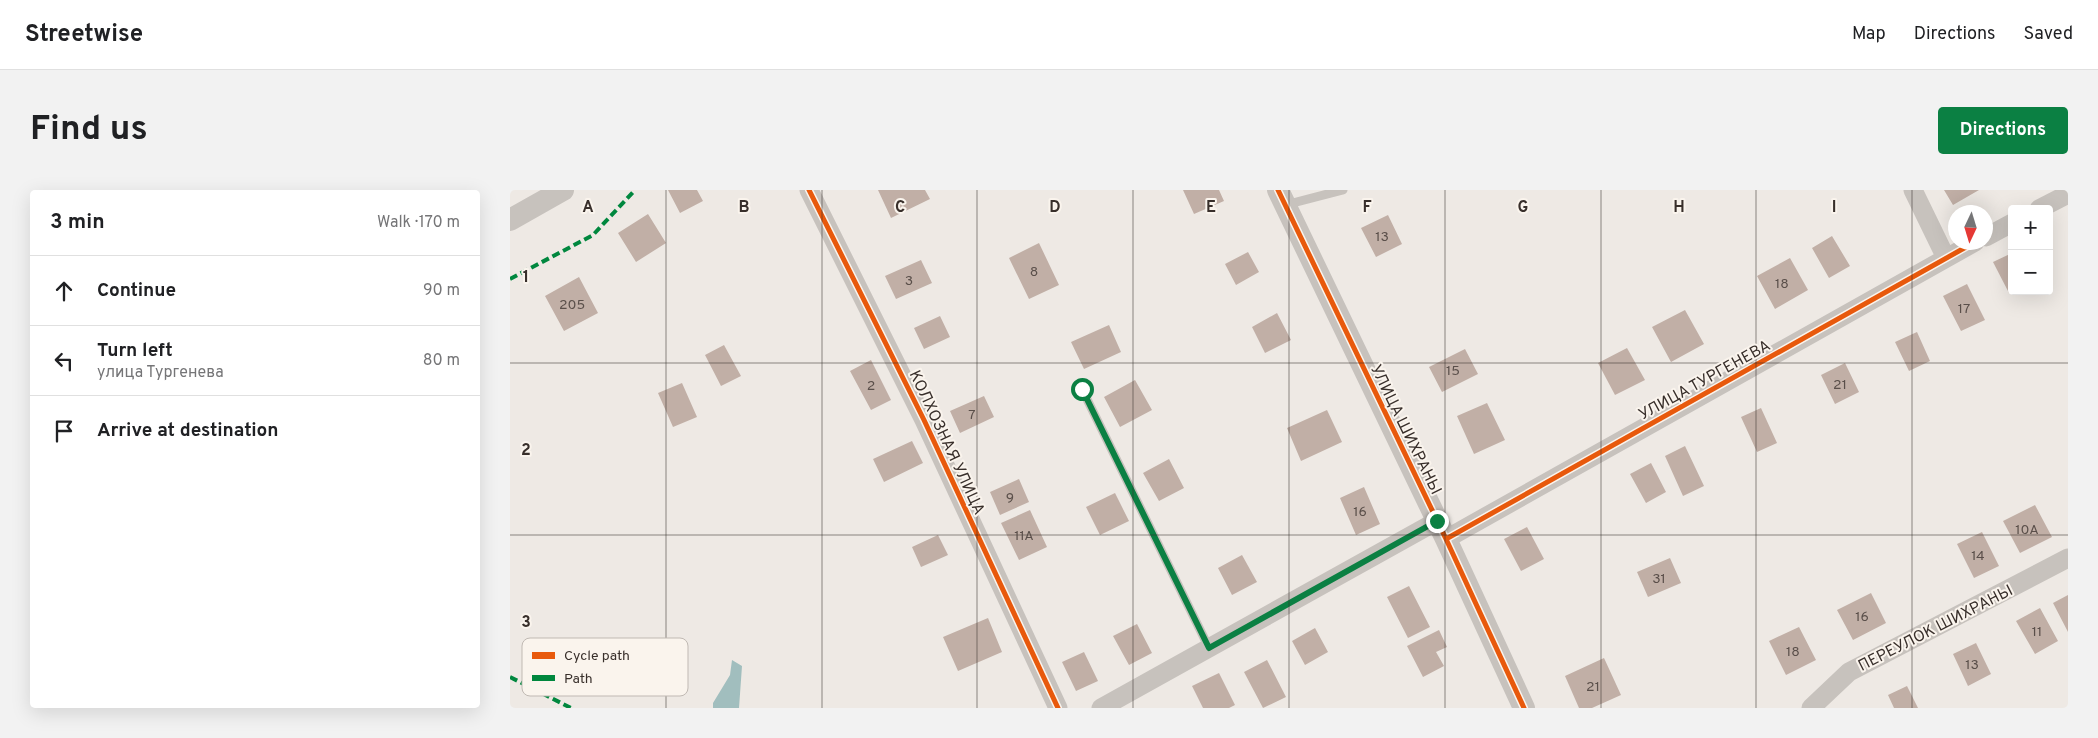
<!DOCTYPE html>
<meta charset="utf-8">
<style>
body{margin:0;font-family:Overpass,sans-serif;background:#f2f2f2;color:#202124}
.controls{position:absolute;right:15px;top:15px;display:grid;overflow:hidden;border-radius:5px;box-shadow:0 5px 20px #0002}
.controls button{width:45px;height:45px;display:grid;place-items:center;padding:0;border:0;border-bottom:1px solid #e0e0e0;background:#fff;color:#202124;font:25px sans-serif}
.compass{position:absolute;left:1438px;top:15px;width:45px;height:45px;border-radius:50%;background:#fff;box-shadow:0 5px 20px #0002;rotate:184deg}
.stop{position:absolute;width:15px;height:15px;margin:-11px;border:4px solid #0b8043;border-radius:50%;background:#fff}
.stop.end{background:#0b8043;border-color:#fff;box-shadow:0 1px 5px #0008}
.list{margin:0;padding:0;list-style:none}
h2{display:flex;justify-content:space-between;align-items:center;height:65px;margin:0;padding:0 20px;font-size:21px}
h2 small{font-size:16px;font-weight:400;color:#757577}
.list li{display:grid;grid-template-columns:32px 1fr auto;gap:15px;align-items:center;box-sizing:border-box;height:70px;padding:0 20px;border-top:1px solid #e0e0e0}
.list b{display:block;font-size:19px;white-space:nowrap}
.list p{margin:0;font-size:16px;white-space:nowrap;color:#757577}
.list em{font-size:16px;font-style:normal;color:#757577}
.icon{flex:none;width:28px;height:28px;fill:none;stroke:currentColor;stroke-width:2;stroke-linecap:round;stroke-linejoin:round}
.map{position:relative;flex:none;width:1558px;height:518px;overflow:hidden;border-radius:5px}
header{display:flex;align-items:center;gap:30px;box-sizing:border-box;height:70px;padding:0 25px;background:#fff;border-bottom:1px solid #e0e0e0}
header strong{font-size:24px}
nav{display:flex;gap:28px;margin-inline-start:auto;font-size:18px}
.intro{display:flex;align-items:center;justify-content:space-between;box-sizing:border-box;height:120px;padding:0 30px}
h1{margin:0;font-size:35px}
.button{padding:12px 22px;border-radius:5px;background:#0b8043;color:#fff;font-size:18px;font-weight:700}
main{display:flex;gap:30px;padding:0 30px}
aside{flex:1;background:#fff;border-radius:5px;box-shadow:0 5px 20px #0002}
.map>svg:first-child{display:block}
</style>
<header>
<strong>Streetwise</strong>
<nav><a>Map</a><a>Directions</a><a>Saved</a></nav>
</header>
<div class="intro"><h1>Find us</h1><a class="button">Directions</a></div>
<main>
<aside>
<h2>3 min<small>Walk · 170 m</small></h2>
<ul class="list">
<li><svg class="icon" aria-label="ahead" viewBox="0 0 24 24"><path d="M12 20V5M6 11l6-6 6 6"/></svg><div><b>Continue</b></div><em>90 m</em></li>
<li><svg class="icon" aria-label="left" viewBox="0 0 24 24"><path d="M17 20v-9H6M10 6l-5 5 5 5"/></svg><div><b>Turn left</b><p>улица Тургенева</p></div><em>80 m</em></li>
<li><svg class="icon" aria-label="arrive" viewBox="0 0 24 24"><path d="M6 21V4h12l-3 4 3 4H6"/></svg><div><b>Arrive at destination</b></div></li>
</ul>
</aside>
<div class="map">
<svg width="1558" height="518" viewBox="0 0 1558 518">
<rect width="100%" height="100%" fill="#eee9e4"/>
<!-- water -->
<path fill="#a1bebe" d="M 222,470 L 232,476 L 229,518 L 203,518 L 203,513 L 220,485 Z"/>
<!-- building -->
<path fill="#c1afa6" d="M 158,0 L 187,0 L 193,11 L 170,23 Z
M 368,0 L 415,0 L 420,9 L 381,28 Z
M 673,0 L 709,0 L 714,11 L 684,24 Z
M 1434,0 L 1469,0 L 1443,15 Z
M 138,24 L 156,53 L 126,72 L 108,43 Z
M 878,25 L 892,54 L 866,67 L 851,38 Z
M 1322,46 L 1340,76 L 1319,88 L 1302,58 Z
M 529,53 L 549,95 L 519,109 L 499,68 Z
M 738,62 L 749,82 L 726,95 L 715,74 Z
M 1502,63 L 1502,102 L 1499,103 L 1483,72 Z
M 1280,68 L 1298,100 L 1265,119 L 1247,86 Z
M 411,70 L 422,93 L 386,109 L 375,86 Z
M 69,87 L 88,123 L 54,141 L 35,106 Z
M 1457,94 L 1475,130 L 1451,141 L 1433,106 Z
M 1175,120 L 1194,154 L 1161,172 L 1142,137 Z
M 767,123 L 781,150 L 755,163 L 742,137 Z
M 430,126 L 440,147 L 414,159 L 404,138 Z
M 599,135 L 611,162 L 574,179 L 561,152 Z
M 1407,142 L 1420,171 L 1399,181 L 1385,152 Z
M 214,155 L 231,186 L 211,196 L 195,165 Z
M 1117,158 L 1135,190 L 1105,205 L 1088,173 Z
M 955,159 L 968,184 L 932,202 L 919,177 Z
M 361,170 L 381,210 L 361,220 L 340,181 Z
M 1335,173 L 1349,202 L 1325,214 L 1311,185 Z
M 625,190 L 642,220 L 610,237 L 594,207 Z
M 172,193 L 187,227 L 163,237 L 148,203 Z
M 474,206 L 484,227 L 450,243 L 440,221 Z
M 977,213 L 995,250 L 964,264 L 947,226 Z
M 1251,218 L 1267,253 L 1247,262 L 1231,227 Z
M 817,220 L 832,252 L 791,271 L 777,238 Z
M 402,251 L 413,273 L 374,292 L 363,269 Z
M 1175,256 L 1194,296 L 1173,306 L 1155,266 Z
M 659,269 L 674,298 L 649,311 L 633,283 Z
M 1141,273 L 1156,302 L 1136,313 L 1120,284 Z
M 509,289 L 519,312 L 490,325 L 480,302 Z
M 854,297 L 870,334 L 846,345 L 830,308 Z
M 605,303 L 619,331 L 590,345 L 576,317 Z
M 1525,315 L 1542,347 L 1510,363 L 1493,331 Z
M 520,320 L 537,357 L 509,370 L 491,333 Z
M 1017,337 L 1034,369 L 1011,381 L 994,349 Z
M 1472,342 L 1489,376 L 1464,388 L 1447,354 Z
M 428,345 L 438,365 L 411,377 L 402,357 Z
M 732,365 L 747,392 L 722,405 L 708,378 Z
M 1160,368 L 1171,393 L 1138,407 L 1127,382 Z
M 899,396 L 920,437 L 898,448 L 877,407 Z
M 1361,403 L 1376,433 L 1343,450 L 1327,420 Z
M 1558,405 L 1558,442 L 1543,413 Z
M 1530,418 L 1548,451 L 1525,464 L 1506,431 Z
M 478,428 L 492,462 L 448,481 L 433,447 Z
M 627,434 L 642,463 L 619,475 L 603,446 Z
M 1289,437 L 1306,470 L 1276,485 L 1259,451 Z
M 805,438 L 818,462 L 795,475 L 782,451 Z
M 929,440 L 937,457 L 926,462 L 934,476 L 913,487 L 897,456 Z
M 1466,453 L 1481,484 L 1458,496 L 1443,464 Z
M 574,462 L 588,491 L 566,501 L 552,472 Z
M 1094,468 L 1111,505 L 1082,518 L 1069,518 L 1055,486 Z
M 757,470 L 776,507 L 753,518 L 734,482 Z
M 709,483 L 725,515 L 719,518 L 693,518 L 682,496 Z
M 1397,496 L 1408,518 L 1384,518 L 1378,505 Z"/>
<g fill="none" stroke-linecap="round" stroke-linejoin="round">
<!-- service -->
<path stroke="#c7c2bd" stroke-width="9" d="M 775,15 L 833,0
M 572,199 L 699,458"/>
<!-- minor -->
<path stroke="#c7c2bd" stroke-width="19" d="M 299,0 L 414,230 L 548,518
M 1403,0 L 1436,68
M 1529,19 L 1558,4
M 1476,47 L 1502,33
M 936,349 L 1465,52
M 591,518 L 927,331
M 1301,518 L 1339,482 L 1558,368"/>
<!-- tertiary -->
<path stroke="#c7c2bd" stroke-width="22" d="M 768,0 L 936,349 L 1014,518
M 0,30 L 53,0"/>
<!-- quiet -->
<path stroke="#00873e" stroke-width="4" stroke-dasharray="8 4" stroke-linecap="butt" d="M 0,89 L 83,45 L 125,0
M 0,487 L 61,518"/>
<!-- cycleway casing -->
<g stroke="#faf4ed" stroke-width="8">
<path id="cycleway" d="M 299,0 L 414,230 L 548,518
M 768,0 L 936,349 L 1014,518
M 936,349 L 1465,52"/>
</g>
<!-- cycleway -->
<use href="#cycleway" stroke="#e8590c" stroke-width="5"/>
</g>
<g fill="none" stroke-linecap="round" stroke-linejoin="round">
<!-- route -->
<path stroke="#0b8043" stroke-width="6" d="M 572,199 L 699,458 L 927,331"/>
</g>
<!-- grid -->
<path fill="none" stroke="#382f2b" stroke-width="1" stroke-opacity="0.55" d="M 156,0 L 156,518M 312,0 L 312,518M 467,0 L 467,518M 623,0 L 623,518M 779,0 L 779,518M 935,0 L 935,518M 1091,0 L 1091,518M 1246,0 L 1246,518M 1402,0 L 1402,518M 0,173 L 1558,173M 0,345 L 1558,345"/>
<g text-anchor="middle" stroke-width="4" stroke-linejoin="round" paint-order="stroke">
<!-- number labels -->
<g font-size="14" fill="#5a4f4a">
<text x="872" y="51">13</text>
<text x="524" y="86">8</text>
<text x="399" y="95">3</text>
<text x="1272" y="98">18</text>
<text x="62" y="119">205</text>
<text x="1454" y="123">17</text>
<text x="943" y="185">15</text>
<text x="1330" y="199">21</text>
<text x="361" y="200">2</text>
<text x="462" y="229">7</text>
<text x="500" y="312">9</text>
<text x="850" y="326">16</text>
<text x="1517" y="344">10А</text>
<text x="514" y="350">11А</text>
<text x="1468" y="370">14</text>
<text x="1149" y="393">31</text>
<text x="1352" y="431">16</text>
<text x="1527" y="446">11</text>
<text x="1283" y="466">18</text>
<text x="1462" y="479">13</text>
<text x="1083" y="501">21</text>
</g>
<!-- street labels -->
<g font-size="16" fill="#382f2b" stroke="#faf4ed">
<text transform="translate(1194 189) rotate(-29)" y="6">УЛИЦА ТУРГЕНЕВА</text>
<text transform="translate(897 239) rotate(64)" y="6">УЛИЦА ШИХРАНЫ</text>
<text transform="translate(438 252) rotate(65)" y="6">КОЛХОЗНАЯ УЛИЦА</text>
<text transform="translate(1425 437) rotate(-27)" y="6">ПЕРЕУЛОК ШИХРАНЫ</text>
</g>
</g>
<!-- legend -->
<rect x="12" y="448" width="166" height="58" rx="8" fill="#faf4ed" stroke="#c0b9b3" stroke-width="1"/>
<rect x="22" y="462" width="23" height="7" fill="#e8590c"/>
<rect x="22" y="485" width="23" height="6" fill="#00873e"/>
<g font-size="14" fill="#382f2b">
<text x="54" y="470">Cycle path</text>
<text x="54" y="493">Path</text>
</g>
<g font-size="16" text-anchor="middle" font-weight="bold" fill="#382f2b" stroke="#faf4ed" stroke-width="4" stroke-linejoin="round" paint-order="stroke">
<text x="78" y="22">A</text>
<text x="234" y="22">B</text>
<text x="390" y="22">C</text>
<text x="545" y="22">D</text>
<text x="701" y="22">E</text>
<text x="857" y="22">F</text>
<text x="1013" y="22">G</text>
<text x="1169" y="22">H</text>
<text x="1324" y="22">I</text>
<text x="16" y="92">1</text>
<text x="16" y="265">2</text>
<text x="16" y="437">3</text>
</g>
</svg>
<div class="controls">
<button>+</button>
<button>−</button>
</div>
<svg class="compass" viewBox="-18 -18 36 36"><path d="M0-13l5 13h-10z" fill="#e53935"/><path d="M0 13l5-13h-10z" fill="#757577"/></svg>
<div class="stop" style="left:572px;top:199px"></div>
<div class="stop end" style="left:927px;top:331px"></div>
</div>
</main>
